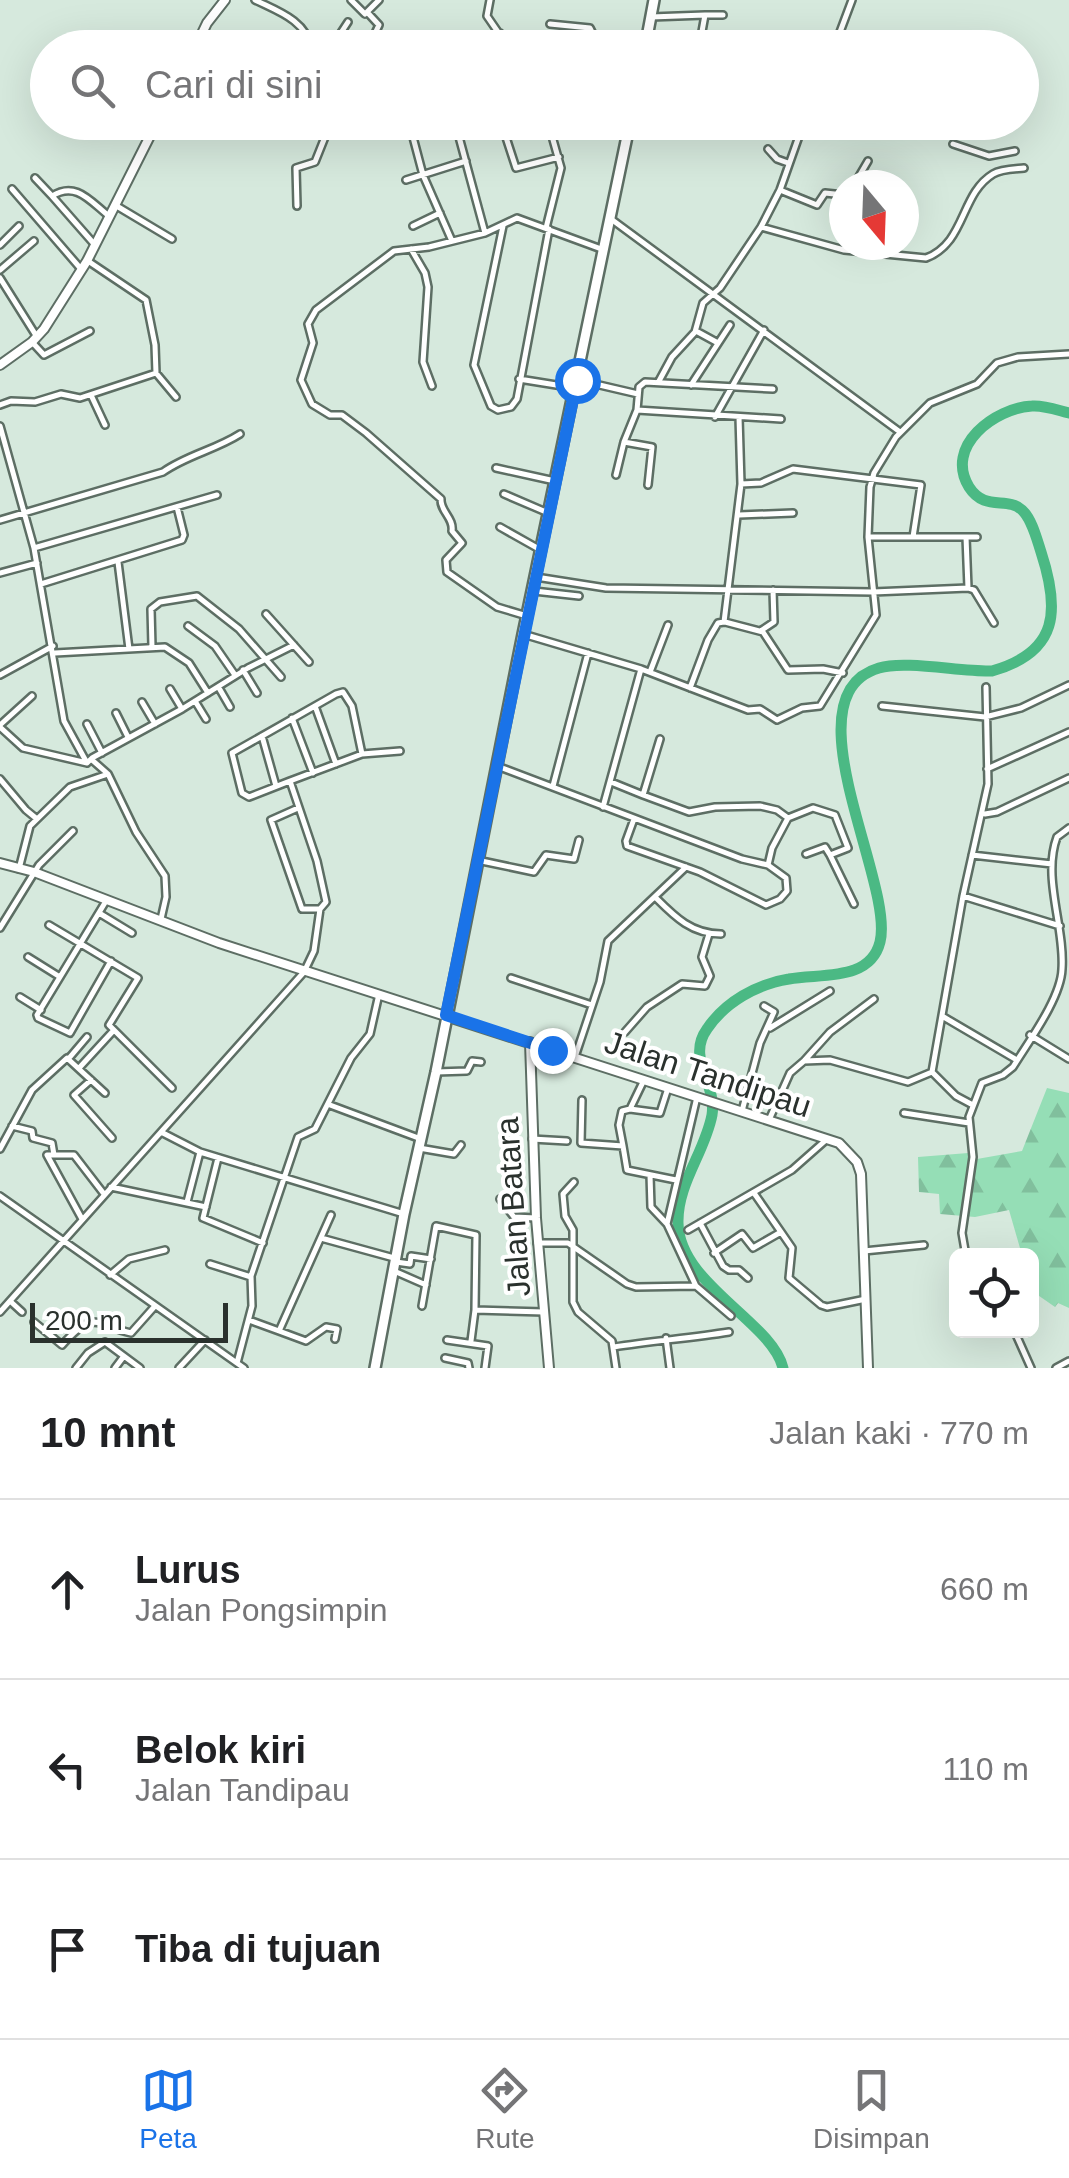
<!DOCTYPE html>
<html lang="id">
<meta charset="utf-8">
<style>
body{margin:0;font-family:Helvetica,sans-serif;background:#f2f2f2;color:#202124}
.controls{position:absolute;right:30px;bottom:30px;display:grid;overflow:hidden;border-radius:15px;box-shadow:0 10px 40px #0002}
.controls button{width:90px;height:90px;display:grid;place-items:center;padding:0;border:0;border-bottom:2px solid #e0e0e0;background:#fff;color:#202124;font:50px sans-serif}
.compass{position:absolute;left:829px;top:170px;width:90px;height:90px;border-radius:50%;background:#fff;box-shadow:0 10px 40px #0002;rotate:161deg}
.scale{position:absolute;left:30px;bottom:25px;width:198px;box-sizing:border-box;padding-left:10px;border:5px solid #2a312d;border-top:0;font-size:28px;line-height:35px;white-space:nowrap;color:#2a312d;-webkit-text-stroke:8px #fff;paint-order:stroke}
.stop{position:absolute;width:30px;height:30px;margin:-22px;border:8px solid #1a73e8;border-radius:50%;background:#fff}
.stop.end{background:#1a73e8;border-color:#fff;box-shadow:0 2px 10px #0008}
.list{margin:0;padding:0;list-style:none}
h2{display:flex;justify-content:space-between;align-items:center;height:130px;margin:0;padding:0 40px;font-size:42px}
h2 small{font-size:32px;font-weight:400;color:#757577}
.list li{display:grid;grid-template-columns:65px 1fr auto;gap:30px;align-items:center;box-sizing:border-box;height:180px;padding:0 40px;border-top:2px solid #e0e0e0}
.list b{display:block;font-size:38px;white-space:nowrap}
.list p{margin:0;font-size:32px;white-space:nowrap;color:#757577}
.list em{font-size:32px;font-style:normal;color:#757577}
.icon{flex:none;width:55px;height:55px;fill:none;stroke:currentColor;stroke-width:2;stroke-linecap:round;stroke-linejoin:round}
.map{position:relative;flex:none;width:1069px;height:1368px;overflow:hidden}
.search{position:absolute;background:#fff;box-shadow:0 10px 40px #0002;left:30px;right:30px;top:30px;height:110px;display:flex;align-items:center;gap:25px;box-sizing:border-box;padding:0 35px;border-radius:55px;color:#757577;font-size:38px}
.sheet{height:670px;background:#fff}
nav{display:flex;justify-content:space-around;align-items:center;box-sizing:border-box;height:140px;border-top:2px solid #e0e0e0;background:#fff;font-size:28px;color:#757577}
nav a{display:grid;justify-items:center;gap:5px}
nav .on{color:#1a73e8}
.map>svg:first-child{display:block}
</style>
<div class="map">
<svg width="1069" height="1368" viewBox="0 0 1069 1368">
<defs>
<pattern id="forest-firs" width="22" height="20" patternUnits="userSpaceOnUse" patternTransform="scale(2.5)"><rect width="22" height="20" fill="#95deb6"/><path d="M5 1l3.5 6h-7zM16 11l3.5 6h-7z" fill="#81bf9d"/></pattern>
</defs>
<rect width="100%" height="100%" fill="#d6e9dd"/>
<!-- forest -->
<path fill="url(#forest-firs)" d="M 1047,1088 L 1069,1093 L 1069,1308 L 1058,1303 L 1055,1307 L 1032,1291 L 1032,1256 L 1022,1255 L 1009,1210 L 975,1217 L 940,1214 L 939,1194 L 919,1192 L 918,1157 L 968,1153 L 977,1159 L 1022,1151 Z"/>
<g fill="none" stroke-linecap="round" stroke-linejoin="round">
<!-- river -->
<path stroke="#4bb984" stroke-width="11" d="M 783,1368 C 772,1322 679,1284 678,1223 C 677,1184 705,1152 712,1115 C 717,1083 686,1058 707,1029 C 725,1002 757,984 789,979 C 820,973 870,982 880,942 C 895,883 786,695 879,668 C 905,660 961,672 992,671 C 1059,652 1060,610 1041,552 C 1037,540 1032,519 1022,510 C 1007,496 985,512 969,487 C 944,446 995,408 1032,406 C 1044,405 1057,410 1069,413"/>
<!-- street casing -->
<g stroke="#5d6e64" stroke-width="10">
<path id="street" d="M 255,0 C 277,11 306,20 311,48
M 351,0 L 365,14 L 379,0
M 490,0 L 487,16 L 509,48
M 367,12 L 379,25 L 368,48
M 651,17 L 705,15
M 550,24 L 590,28 L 596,40 L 595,48
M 447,46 L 462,48
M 331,48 L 348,22
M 480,48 L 500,33
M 699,48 L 705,15 L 723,15
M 834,48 L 852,0
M 409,122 L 423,175 L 452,241
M 455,122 L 485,233
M 501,122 L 516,168 L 559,157
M 953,144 L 989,156 L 1015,151
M 768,149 L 777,159 L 788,163
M 35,178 L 52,196
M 406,180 L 466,161
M 854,185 L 868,161
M 12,189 L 81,269
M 780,190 L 817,205 L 825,193 L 844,195
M 115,205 L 172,239
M 297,206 L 296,168 L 315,162 L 331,122
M 611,219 L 900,432
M 413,226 L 440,213
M 503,226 L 474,365 L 491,406 L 498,410 L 511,407 L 517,399 L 549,229
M 761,227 L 844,250 L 926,258 C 966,243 960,194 993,174 C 1001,169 1014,169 1024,168
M 546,228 L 561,168 L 548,122
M 0,245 L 19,226
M 95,245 L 52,196 C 76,181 90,201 109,216
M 411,249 L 425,273 L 428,287 L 423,362 L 432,386
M 0,270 L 34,241
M 0,278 L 37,337
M 696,331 L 718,343
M 32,342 L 44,355 L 90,331
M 156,373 L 176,397
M 519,379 L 575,388
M 578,380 L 638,394
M 659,381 L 672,357 L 695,332 L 703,303 L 720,288 L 761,227 L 780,190 L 804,122
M 691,385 L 730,325
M 773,389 L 645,382 L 639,387 L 637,410 L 781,419
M 91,395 L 105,425
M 0,405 L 11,401 L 35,402 L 61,394 L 80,398 L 156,373 L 155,345 L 146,300 L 88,261
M 637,410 L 624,442 L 652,447 L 648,485
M 715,417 L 764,330
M 739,417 L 741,484
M 0,426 L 34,548 L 64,721 L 87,763 L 91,759 L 108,774 L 136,832 L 165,876 L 166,897 L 161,919
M 496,468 L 555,481
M 616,475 L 624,442
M 504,494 L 546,512
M 739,515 L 793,513
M 0,520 L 163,472 C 187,455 215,450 240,434
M 500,527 L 539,549
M 913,537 L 977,537
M 966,537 L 968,588
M 34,548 L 217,495
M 118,562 L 129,649
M 0,573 L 37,563
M 536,577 L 606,588 L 873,592 L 968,588 L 974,590 L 994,623
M 41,584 L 182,540 L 184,535 L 177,507
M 534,591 L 579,596
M 266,614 L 309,662
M 527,616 L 497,607 L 447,572 L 446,560 L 462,543 L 452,531 C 454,518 440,511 441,499 L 366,433 L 342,415 L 330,415 L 312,404 L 301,380 L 313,343 L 308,324 L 316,310 L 394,251 L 429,247 L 485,233 L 517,218 L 604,250
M 725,622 L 763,632 L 788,670 L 823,669 L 843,673
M 188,626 L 215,646 L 235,675
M 762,630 L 774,622 L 773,590
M 523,634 L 641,669 L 748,710 L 760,709 L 777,720 L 802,708 L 820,706 L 876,615 L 868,537 L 870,487 L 874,473 L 896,437 L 930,403 L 977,384 L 997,363 L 1018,357 L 1069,354
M 152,647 L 151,609 L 160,602 L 197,596 L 239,629 L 281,677
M 55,653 L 165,647 L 189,663 L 208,693
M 243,670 L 257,693
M 650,672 L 668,625
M 0,675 L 53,646
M 219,688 L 230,707
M 690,688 L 708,640 L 718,623 L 724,622 L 741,484 L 761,483 L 793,469 L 921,485 L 913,537 L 868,537
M 170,689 L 182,709
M 195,701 L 206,719
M 142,702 L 155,724
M 315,706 L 336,764
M 882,706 L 985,717 L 1021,708 L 1069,685
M 116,713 L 128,737
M 292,718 L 313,773
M 87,724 L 102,753
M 0,725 L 32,696
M 0,727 L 23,748 L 87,763
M 262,736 L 276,786
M 660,739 L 643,795 L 689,812 L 715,807 L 760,806 L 777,810 L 788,818 L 813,808 L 835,815 L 848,848 L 830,855 L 854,904
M 92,758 L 182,709 L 248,668 L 294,645
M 497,766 L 742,859 L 768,865 L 786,878 L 787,891 L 780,899 L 766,905 L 700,872 L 627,846 L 626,841 L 634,819
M 987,769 L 1069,732
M 0,779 L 26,810 L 37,819
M 290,781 L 249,797 L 242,793 L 232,753 L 336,694 L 343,692 L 352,706 L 362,754
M 611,782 L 643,795
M 553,786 L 588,653
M 603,807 L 641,669
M 298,808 L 271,820 L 302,909 L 320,909
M 985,814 L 997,812 L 1069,778
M 806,854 L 825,847 L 830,855
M 972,855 L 1052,864
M 477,860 L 534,872 L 546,855 L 574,859 L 579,840
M 768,865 L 772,848 L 788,818
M 19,869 L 30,826 L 70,787 L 108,774
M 963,896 L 1060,926
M 655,897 C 674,916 691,934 721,934
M 106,901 L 37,1015 L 38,1018 L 70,1033 L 111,961
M 99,913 L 132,933
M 49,925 L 138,978 L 109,1025 L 114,1030
M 0,928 L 39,865 L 73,831
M 28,957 L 60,977
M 511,978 L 592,1005
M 20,997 L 41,1010
M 942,1016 L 1017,1060
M 770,1028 L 830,991
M 625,1032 L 647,1007 L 682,984 L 705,986 L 710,976 L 702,957 L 709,934
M 1030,1035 L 1069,1059
M 70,1057 L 87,1037
M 575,1057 L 600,982 L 608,941 L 686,867
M 804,1061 L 830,1032 L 874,999
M 80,1067 L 114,1030 L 172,1088
M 436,1072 L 467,1071 L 472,1061 L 481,1062
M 932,1072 L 956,1096 L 971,1104
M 91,1080 L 74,1095 L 112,1138
M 697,1097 L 667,1224 L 696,1286 L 731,1316
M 582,1100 L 581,1143 L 623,1146 L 627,1170 L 676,1180
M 330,1105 L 421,1139
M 630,1109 L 660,1113 L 668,1088
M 742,1111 L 760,1043 L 774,1012 L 764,1006
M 904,1113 L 969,1123
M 769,1120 L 790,1073 L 804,1061 L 830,1060 L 908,1082 L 932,1072 L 963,896 L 988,784 L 986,687
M 12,1126 L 32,1131 L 33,1138 L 52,1143 L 54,1155
M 161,1132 L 200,1152
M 532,1139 L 567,1141
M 623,1146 L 619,1125 L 622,1111 L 630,1109 L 644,1080
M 419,1148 L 454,1154 L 461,1145
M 0,1149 L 32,1090 L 67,1058 L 105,1093
M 218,1158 L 203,1218 L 263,1243
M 650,1175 L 651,1207 L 667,1224
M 574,1182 L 563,1194 L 565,1216 L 573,1230 L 573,1302 L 578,1312 L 612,1341 L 616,1368
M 111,1187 L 206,1207
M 754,1193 L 781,1232
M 0,1196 L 244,1368
M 500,1199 L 514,1217 L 536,1218
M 187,1202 L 200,1152 L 404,1214
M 82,1219 L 47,1155 L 74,1155 L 104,1194
M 700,1223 L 723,1266 L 729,1270 L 739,1270 L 748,1278
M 688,1230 L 792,1170 L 826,1140
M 321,1238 L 394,1258
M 537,1243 L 568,1243 L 627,1284 L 636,1287 L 695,1286
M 864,1251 L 924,1245
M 714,1253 L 742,1234 L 753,1248 L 781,1232 L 792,1248 L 789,1278 L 821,1305 L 827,1307 L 866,1299
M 966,1256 L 962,1233 L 973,1157 L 969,1117 L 982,1083 L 1003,1075 L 1013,1067 C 1029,1041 1061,998 1062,969 C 1065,927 1042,878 1057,837 L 1069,828
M 396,1262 L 410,1264 L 411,1256 L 431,1259
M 210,1264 L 251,1277
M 394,1271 L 426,1285
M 110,1275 L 129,1259 L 165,1250
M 10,1301 L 22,1312
M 422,1306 L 436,1226 L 476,1235 L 475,1310 L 544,1312
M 0,1312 L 304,972 L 314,951 L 320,909 L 326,902 L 317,861 L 290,781 L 362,754 L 400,751
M 249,1320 L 279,1331 L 331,1215
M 34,1322 L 62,1345 C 95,1309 93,1324 131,1333 L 155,1306
M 1014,1330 L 1031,1368
M 279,1331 L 306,1341 L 326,1327 L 337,1329 L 335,1339
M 666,1338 L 670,1368
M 447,1340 L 488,1346 L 485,1368
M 471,1341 L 475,1310
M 614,1347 C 653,1341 691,1338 729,1332
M 445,1358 L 468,1363 L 469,1368
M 237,1363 L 252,1306 L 251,1276 L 298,1137 L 315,1129 L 351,1058 L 370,1034 L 379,994
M 76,1368 L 88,1353 L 105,1342 L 140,1368
M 115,1368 L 124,1356
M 179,1368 L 205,1340
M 1056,1368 L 1069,1361"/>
</g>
<!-- secondary casing -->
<g stroke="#5d6e64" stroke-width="12">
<path id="secondary" d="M 195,48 L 207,23 L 225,0
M 0,365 L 32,342 L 44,329 L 87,261 L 157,122
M 0,863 L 34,872 L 219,943 L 839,1143 L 857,1162 L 861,1174 L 868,1368
M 530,1042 L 536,1218 L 549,1368"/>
</g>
<!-- primary casing -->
<g stroke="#5d6e64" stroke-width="14">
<path id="primary" d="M 645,48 L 654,0
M 375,1368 L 404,1214 L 436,1072 L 523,634 L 630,122"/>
</g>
<!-- street -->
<use href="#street" stroke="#fff" stroke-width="5"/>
<!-- secondary -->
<use href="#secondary" stroke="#fff" stroke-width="8"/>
<!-- primary -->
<use href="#primary" stroke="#fff" stroke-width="9"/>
</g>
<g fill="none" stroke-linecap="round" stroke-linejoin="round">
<!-- route -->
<path stroke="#1a73e8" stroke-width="12" d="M 552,1050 L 446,1015 L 577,380"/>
</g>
<g text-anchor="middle" stroke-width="8" stroke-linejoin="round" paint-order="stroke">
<!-- street labels -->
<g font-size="32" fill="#2a312d" stroke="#fff">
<text transform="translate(708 1074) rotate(18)" y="11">Jalan Tandipau</text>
<text transform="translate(513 1207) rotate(-94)" y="11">Jalan Batara</text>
</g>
</g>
</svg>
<div class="controls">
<button><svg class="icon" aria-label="locate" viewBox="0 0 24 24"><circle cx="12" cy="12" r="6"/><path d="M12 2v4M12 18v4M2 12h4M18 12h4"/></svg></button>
</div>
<svg class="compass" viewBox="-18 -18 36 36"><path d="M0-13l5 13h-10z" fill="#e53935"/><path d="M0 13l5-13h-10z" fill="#757577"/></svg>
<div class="scale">200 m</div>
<div class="stop" style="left:577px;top:380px"></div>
<div class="stop end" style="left:552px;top:1050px"></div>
<div class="search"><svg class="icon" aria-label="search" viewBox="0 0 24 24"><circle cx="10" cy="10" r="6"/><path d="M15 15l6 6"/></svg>Cari di sini</div>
</div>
<section class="sheet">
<h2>10 mnt<small>Jalan kaki · 770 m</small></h2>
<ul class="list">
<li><svg class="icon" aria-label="ahead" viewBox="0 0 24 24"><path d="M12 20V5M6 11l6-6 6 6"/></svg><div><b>Lurus</b><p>Jalan Pongsimpin</p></div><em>660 m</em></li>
<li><svg class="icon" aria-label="left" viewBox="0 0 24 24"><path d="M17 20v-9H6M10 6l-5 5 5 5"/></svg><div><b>Belok kiri</b><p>Jalan Tandipau</p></div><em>110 m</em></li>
<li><svg class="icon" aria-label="arrive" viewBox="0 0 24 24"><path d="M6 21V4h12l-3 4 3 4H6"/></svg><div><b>Tiba di tujuan</b></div></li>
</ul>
</section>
<nav>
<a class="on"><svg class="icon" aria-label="map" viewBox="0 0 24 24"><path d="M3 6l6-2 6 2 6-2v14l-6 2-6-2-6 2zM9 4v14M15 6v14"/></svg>Peta</a>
<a><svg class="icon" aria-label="directions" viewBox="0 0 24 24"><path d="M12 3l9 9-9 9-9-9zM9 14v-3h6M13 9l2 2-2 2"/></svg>Rute</a>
<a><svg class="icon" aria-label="saved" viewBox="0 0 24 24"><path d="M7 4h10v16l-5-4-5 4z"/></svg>Disimpan</a>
</nav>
